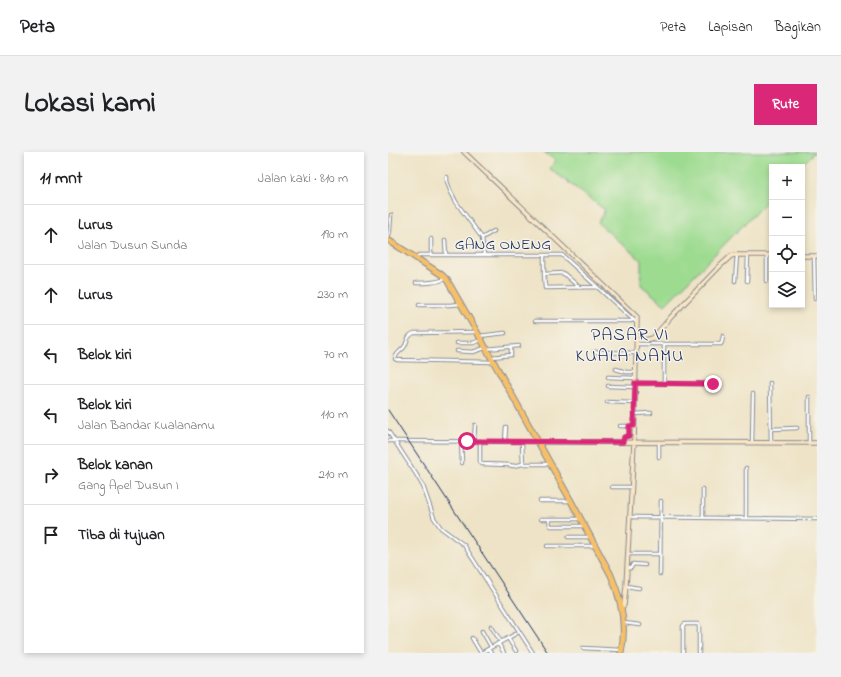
<!DOCTYPE html>
<html lang="id">
<meta charset="utf-8">
<style>
body{margin:0;font-family:"Indie Flower",sans-serif;background:#f2f2f2;color:#202124}
.controls{position:absolute;right:12px;top:12px;display:grid;overflow:hidden;border-radius:0px;box-shadow:0 2px 6px #0003}
.controls button{width:36px;height:36px;display:grid;place-items:center;padding:0;border:0;border-bottom:1px solid #e0e0e0;background:#fff;color:#202124;font:20px sans-serif}
.stop{position:absolute;width:12px;height:12px;margin:-9px;border:3px solid #db2777;border-radius:50%;background:#fff}
.stop.end{background:#db2777;border-color:#fff;box-shadow:0 1px 4px #0008}
.list{margin:0;padding:0;list-style:none}
h2{display:flex;justify-content:space-between;align-items:center;height:52px;margin:0;padding:0 16px;font-size:17px}
h2 small{font-size:13px;font-weight:400;color:#757577}
.list li{display:grid;grid-template-columns:26px 1fr auto;gap:12px;align-items:center;box-sizing:border-box;height:60px;padding:0 16px;border-top:1px solid #e0e0e0}
.list b{display:block;font-size:15px;white-space:nowrap}
.list p{margin:0;font-size:13px;white-space:nowrap;color:#757577}
.list em{font-size:13px;font-style:normal;color:#757577}
.icon{flex:none;width:22px;height:22px;fill:none;stroke:currentColor;stroke-width:2;stroke-linecap:round;stroke-linejoin:round}
.map{position:relative;flex:none;width:429px;height:501px;overflow:hidden;border-radius:0px}
header{display:flex;align-items:center;gap:24px;box-sizing:border-box;height:56px;padding:0 20px;background:#fff;border-bottom:1px solid #e0e0e0}
header strong{font-size:19px}
nav{display:flex;gap:22px;margin-inline-start:auto;font-size:14px}
.intro{display:flex;align-items:center;justify-content:space-between;box-sizing:border-box;height:96px;padding:0 24px}
h1{margin:0;font-size:28px}
.button{padding:10px 18px;border-radius:0px;background:#db2777;color:#fff;font-size:14px;font-weight:700}
main{display:flex;gap:24px;padding:0 24px}
aside{flex:1;background:#fff;border-radius:0px;box-shadow:0 2px 6px #0003}
.map>svg:first-child{display:block}
</style>
<header>
<strong>Peta</strong>
<nav><a>Peta</a><a>Lapisan</a><a>Bagikan</a></nav>
</header>
<div class="intro"><h1>Lokasi kami</h1><a class="button">Rute</a></div>
<main>
<aside>
<h2>11 mnt<small>Jalan kaki · 810 m</small></h2>
<ul class="list">
<li><svg class="icon" aria-label="ahead" viewBox="0 0 24 24"><path d="M12 20V5M6 11l6-6 6 6"/></svg><div><b>Lurus</b><p>Jalan Dusun Sunda</p></div><em>190 m</em></li>
<li><svg class="icon" aria-label="ahead" viewBox="0 0 24 24"><path d="M12 20V5M6 11l6-6 6 6"/></svg><div><b>Lurus</b></div><em>230 m</em></li>
<li><svg class="icon" aria-label="left" viewBox="0 0 24 24"><path d="M17 20v-9H6M10 6l-5 5 5 5"/></svg><div><b>Belok kiri</b></div><em>70 m</em></li>
<li><svg class="icon" aria-label="left" viewBox="0 0 24 24"><path d="M17 20v-9H6M10 6l-5 5 5 5"/></svg><div><b>Belok kiri</b><p>Jalan Bandar Kualanamu</p></div><em>110 m</em></li>
<li><svg class="icon" aria-label="right" viewBox="0 0 24 24"><path d="M7 20v-9h11M14 6l5 5-5 5"/></svg><div><b>Belok kanan</b><p>Gang Apel Dusun I</p></div><em>210 m</em></li>
<li><svg class="icon" aria-label="arrive" viewBox="0 0 24 24"><path d="M6 21V4h12l-3 4 3 4H6"/></svg><div><b>Tiba di tujuan</b></div></li>
</ul>
</aside>
<div class="map">
<svg width="429" height="501" viewBox="0 0 429 501">
<rect width="100%" height="100%" fill="#f7f3e8"/>
<filter id="ink" filterUnits="userSpaceOnUse"><feTurbulence type="fractalNoise" baseFrequency=".025" numOctaves="2"/><feDisplacementMap in="SourceGraphic" scale="8" xChannelSelector="R" yChannelSelector="G"/><feConvolveMatrix kernelMatrix="1 2 1 2 8 2 1 2 1" color-interpolation-filters="sRGB"/></filter>
<filter id="wash" filterUnits="userSpaceOnUse"><feTurbulence type="fractalNoise" baseFrequency=".012" numOctaves="4" result="noise"/><feDisplacementMap in="SourceGraphic" scale="16" xChannelSelector="R" yChannelSelector="G"/><feGaussianBlur stdDeviation="0.9" result="paint"/><feColorMatrix in="noise" values="0 0 0 0 0 0 0 0 0 0 0 0 0 0 0 0 0 1.4 0 .05"/><feComposite in="paint" operator="in"/></filter>
<g filter="url(#wash)">
<rect width="100%" height="100%" fill="#eee3c6"/>
<!-- grass -->
<path fill="#9ddb90" stroke="#5c8577" d="M 156,0 L 427,0 L 412,15 L 384,15 L 384,44 L 277,153 L 253,133 L 253,108 L 210,71 L 217,58 L 161,16 L 168,9 Z"/>
</g>
<g filter="url(#ink)">
<g fill="none" stroke-linecap="round" stroke-linejoin="round">
<!-- street casing -->
<g stroke="#848992" stroke-width="4.5">
<path id="street" d="M 59,25 L 59,29 L 62,38 L 68,50 L 94,86 L 96,103
M 94,86 L 106,79
M 43,87 L 43,103
M 0,88 L 2,78 L 3,63
M 57,88 L 58,103
M 156,103 L 156,122 L 157,136 L 209,135
M 379,103 L 379,129
M 426,104 L 427,147
M 27,105 L 31,103 L 174,103 L 249,171
M 156,122 L 175,121 L 191,135
M 347,129 L 349,103
M 359,129 L 360,103
M 28,131 C 38,131 48,131 57,127
M 31,153 L 62,153 L 73,152
M 147,169 L 243,169 L 245,168
M 89,180 L 26,181 C 19,184 20,188 17,194 C 14,199 8,200 7,207 L 9,208 L 105,210
M 91,184 L 117,181
M 69,191 L 85,191 L 93,188
M 248,192 L 333,192 L 334,190 L 335,184
M 98,197 L 131,194
M 69,199 L 85,200 L 97,196
M 206,200 L 248,201
M 103,205 L 123,203 L 123,195
M 228,217 L 238,220 L 248,220
M 220,225 L 247,226
M 248,231 L 325,232
M 382,231 L 383,291
M 276,232 L 276,192
M 220,234 L 247,235
M 421,245 L 421,291
M 219,250 L 247,251
M 247,262 L 263,261
M 232,274 L 246,274
M 383,277 L 409,276
M 0,279 L 28,322 L 35,334 L 46,366 L 53,376 L 76,393 L 145,501
M 0,289 L 150,290
M 73,289 L 74,311
M 86,289 L 87,273
M 92,289 L 92,310 L 94,312 L 121,313 L 125,314 L 135,312 L 162,312
M 117,290 L 118,275
M 134,290 L 135,312
M 235,290 L 236,285 L 241,283 L 241,274
M 364,291 L 365,242
M 271,305 L 271,290
M 224,335 L 243,335
M 152,349 L 183,349
M 242,365 L 429,367
M 315,366 L 315,337
M 358,366 L 358,316
M 153,367 L 193,367
M 161,367 L 162,373 L 163,374 L 197,374
M 180,385 L 202,385
M 159,394 L 207,394
M 240,402 L 272,402
M 239,416 L 243,416 L 245,412 L 257,413
M 272,422 L 273,349
M 238,434 L 251,436
M 236,471 L 252,473
M 103,474 L 113,490
M 94,479 L 103,495
M 84,486 L 93,501
M 120,486 L 128,499
M 110,491 L 116,501
M 195,496 L 233,498
M 100,497 L 103,501
M 93,501 L 131,480
M 295,501 L 295,474 L 297,472 L 310,472 L 311,474 L 311,501"/>
</g>
<!-- secondary casing -->
<g stroke="#848992" stroke-width="5.5">
<path id="secondary" d="M 76,0 L 249,165 L 246,291 L 238,434 L 236,453 L 234,455
M 414,104 L 429,104
M 249,188 L 257,188 L 265,186 L 283,165 L 331,115 L 343,104 L 347,103 L 384,103
M 150,290 L 429,291"/>
</g>
<!-- highway casing -->
<g stroke="#848992" stroke-width="7">
<path id="highway" d="M 0,88 L 48,119 L 54,123 L 59,128 L 89,180 L 183,349 L 223,423 C 234,449 239,474 233,501"/>
</g>
<!-- street -->
<use href="#street" stroke="#fff" stroke-width="2.5"/>
<!-- secondary -->
<use href="#secondary" stroke="#fbe6c4" stroke-width="3.5"/>
<!-- highway -->
<use href="#highway" stroke="#f6c06b" stroke-width="5"/>
<!-- rail -->
<path stroke="#1b2f5e" stroke-width="1" d="M 0,258 L 160,501"/>
</g>
</g>
<g fill="none" stroke-linecap="round" stroke-linejoin="round" filter="url(#ink)">
<!-- route -->
<path stroke="#db2777" stroke-width="5" d="M 79,289 L 235,290 L 236,285 L 241,284 L 241,274 L 246,274 L 247,231 L 325,232"/>
</g>
<g text-anchor="middle" stroke-width="3" stroke-linejoin="round" paint-order="stroke">
<!-- street labels -->
<g font-size="16" fill="#1b2f5e" stroke="#f7f3e8">
<text x="115" y="97">GANG ONENG</text>
</g>
<!-- quarter labels -->
<g font-size="18" letter-spacing="1" fill="#1b2f5e" stroke="#f7f3e8">
<text x="242" y="188">PASAR VI<tspan x="242" dy="21">KUALA NAMU</tspan></text>
</g>
</g>
</svg>
<div class="controls">
<button>+</button>
<button>−</button>
<button><svg class="icon" aria-label="locate" viewBox="0 0 24 24"><circle cx="12" cy="12" r="6"/><path d="M12 2v4M12 18v4M2 12h4M18 12h4"/></svg></button>
<button><svg class="icon" aria-label="layers" viewBox="0 0 24 24"><path d="M12 4l9 5-9 5-9-5zM3 14l9 5 9-5"/></svg></button>
</div>
<div class="stop" style="left:79px;top:289px"></div>
<div class="stop end" style="left:325px;top:232px"></div>
</div>
</main>
